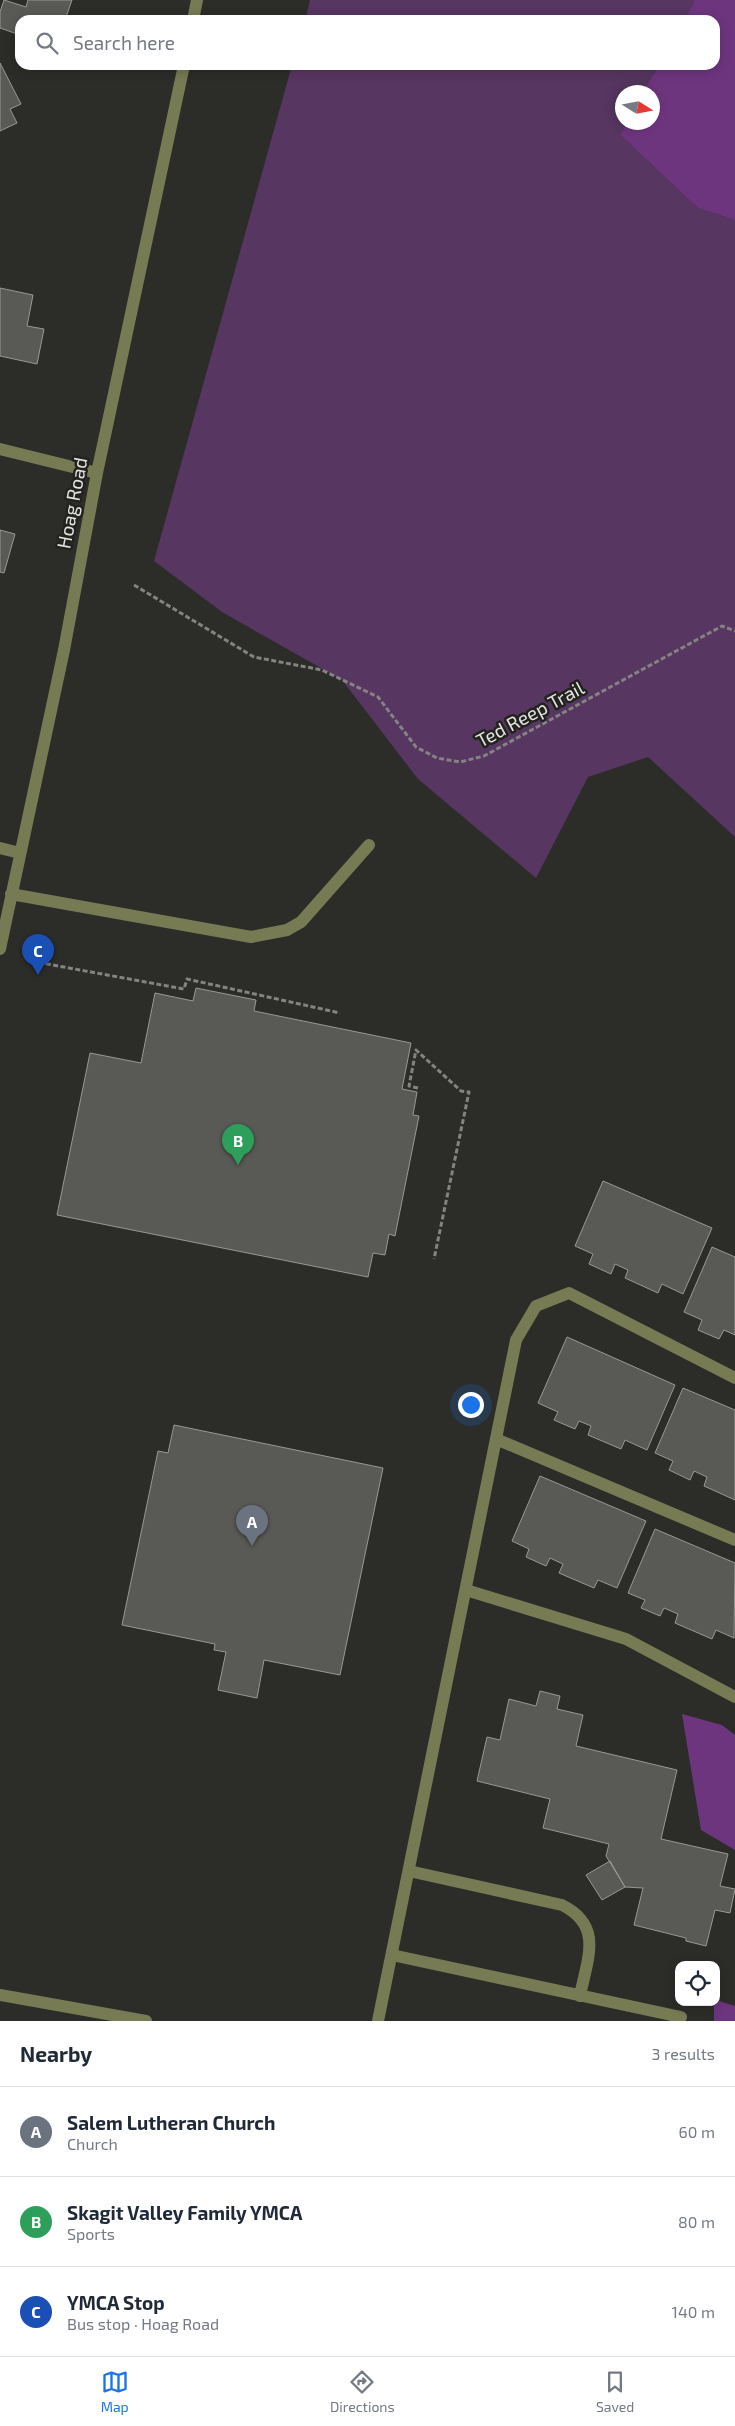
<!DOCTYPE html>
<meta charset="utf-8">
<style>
body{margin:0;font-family:"Exo 2",sans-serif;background:#f2f2f3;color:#1f2937}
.controls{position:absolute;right:15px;bottom:15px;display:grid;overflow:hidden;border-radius:10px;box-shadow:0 2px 12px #0003}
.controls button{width:45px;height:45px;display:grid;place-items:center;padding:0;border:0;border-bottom:1px solid #e0e1e3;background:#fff;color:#1f2937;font:25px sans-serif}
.compass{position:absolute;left:615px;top:85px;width:45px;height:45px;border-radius:50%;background:#fff;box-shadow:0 2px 12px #0003;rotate:101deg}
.you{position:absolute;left:470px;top:1404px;width:18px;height:18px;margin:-12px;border:4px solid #fff;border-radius:50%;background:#1a73e8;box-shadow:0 0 0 8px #1a73e833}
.badge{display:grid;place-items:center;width:32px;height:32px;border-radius:50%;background:#1a73e8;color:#fff;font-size:16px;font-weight:700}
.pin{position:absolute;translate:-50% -41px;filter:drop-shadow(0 1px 2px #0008)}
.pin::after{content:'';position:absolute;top:26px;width:18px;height:15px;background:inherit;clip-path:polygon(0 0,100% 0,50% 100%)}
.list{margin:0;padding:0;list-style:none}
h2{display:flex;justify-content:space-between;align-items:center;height:65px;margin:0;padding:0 20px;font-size:21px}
h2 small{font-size:16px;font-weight:400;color:#747a83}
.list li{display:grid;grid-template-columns:32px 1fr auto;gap:15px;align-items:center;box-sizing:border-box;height:90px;padding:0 20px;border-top:1px solid #e0e1e3}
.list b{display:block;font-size:19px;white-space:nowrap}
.list p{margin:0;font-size:16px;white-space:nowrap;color:#747a83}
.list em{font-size:16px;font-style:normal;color:#747a83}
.icon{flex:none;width:28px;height:28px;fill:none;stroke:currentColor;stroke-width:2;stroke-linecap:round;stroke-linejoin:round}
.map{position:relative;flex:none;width:735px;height:2021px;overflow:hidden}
.search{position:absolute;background:#fff;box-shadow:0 2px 12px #0003;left:15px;right:15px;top:15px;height:55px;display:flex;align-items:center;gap:12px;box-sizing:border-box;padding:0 18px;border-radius:15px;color:#747a83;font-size:19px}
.sheet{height:335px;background:#fff}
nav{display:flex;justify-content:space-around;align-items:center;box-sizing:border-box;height:70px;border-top:1px solid #e0e1e3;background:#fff;font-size:14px;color:#747a83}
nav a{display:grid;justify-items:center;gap:2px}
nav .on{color:#1a73e8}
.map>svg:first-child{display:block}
</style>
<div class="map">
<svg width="735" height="2021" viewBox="0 0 735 2021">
<rect width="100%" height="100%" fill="#2c2c29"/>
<!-- green -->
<path fill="#573661" d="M 310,0 L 695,0 L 684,20 L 305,20 Z
M 292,65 L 659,65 L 643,92 L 622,92 L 622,122 L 627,123 L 620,135 L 698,208 L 735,220 L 735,837 L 648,757 L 588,777 L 536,878 L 418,779 L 342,680 L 222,612 L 154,561 Z"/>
<!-- forest -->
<path fill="#6e357f" d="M 695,0 L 735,0 L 735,220 L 698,208 L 620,135 L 627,123 L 652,122 L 652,92 L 643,92 L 659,65 L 715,65 L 715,20 L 684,20 Z
M 682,1714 L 722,1725 L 735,1735 L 735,1850 L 701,1830 Z
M 716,2000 L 735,2006 L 735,2021 L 714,2021 L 714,2002 Z"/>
<!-- building -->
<path fill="#595a56" stroke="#989894" d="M 4,0 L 26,7 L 28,0 L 72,0 L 65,20 L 20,20 L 20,35 L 0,28 L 0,12 Z
M 0,63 L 21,104 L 10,109 L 17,123 L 0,131 Z
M 0,288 L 33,295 L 27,326 L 44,329 L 37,364 L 0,356 Z
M 0,530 L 15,534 L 4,573 L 0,572 Z
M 196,988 L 256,1000 L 254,1011 L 411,1043 L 402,1089 L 417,1092 L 413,1115 L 419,1116 L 395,1236 L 389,1234 L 385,1255 L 373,1253 L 368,1277 L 57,1215 L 90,1053 L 141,1063 L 155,993 L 193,1001 Z
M 603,1181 L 712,1228 L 683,1294 L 662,1284 L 658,1293 L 625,1278 L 628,1270 L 615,1264 L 611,1274 L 589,1264 L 593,1254 L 575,1246 Z
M 712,1247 L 735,1257 L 735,1335 L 724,1330 L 719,1339 L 698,1330 L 702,1320 L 684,1312 Z
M 567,1337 L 675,1385 L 647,1450 L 625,1440 L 621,1449 L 588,1435 L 591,1426 L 579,1421 L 575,1429 L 554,1420 L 558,1412 L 538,1403 Z
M 683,1388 L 735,1410 L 735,1500 L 704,1486 L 707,1477 L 694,1471 L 690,1480 L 669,1470 L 673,1461 L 655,1453 Z
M 174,1425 L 383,1468 L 340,1675 L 264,1660 L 257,1698 L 218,1690 L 226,1652 L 214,1650 L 215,1644 L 122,1625 L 158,1451 L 168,1453 Z
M 540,1476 L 646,1521 L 617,1588 L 598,1580 L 594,1588 L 559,1573 L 563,1564 L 550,1558 L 546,1566 L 526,1557 L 529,1549 L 512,1541 Z
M 655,1529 L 735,1563 L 734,1638 L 716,1630 L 712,1639 L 675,1623 L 678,1614 L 664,1608 L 660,1616 L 641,1608 L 645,1600 L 628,1593 Z
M 540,1691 L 560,1696 L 557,1709 L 583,1715 L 576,1746 L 677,1770 L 661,1839 L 728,1854 L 720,1886 L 735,1889 L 730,1913 L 715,1910 L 706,1946 L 686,1941 L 686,1938 L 634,1925 L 643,1888 L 625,1887 L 606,1856 L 609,1844 L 543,1828 L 550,1799 L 477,1781 L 487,1737 L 500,1740 L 509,1699 L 536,1706 Z
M 610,1861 L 625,1887 L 602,1900 L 586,1875 Z"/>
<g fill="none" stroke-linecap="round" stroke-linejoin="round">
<!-- path -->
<path stroke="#838381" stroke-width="3" stroke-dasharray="5 2.5" stroke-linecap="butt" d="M 134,585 L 254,657 L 322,670 L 378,697 L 416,747 L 437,758 L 460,762 L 484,756 L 722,626 L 735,631
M 31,961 L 184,989 L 187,979 L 340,1013
M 418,1088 L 409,1086 L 416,1050 L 461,1091 L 469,1092 L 434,1259"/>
<!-- minor -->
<path stroke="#777b53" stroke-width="12" d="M 193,20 L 197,0
M 0,449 L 97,473
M 0,848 L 20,853
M 11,894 L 251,937 L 287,930 L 301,922 L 369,845
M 0,949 L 64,650 L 97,473 L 184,65
M 496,1439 L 735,1540
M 466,1590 L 626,1639 L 735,1697
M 409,1871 L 562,1905 C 604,1926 587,1959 580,1996
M 392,1955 L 681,2017
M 0,1995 L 146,2021
M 378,2021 L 516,1340 L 536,1306 L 569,1293 L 735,1378"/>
</g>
<g text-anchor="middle" stroke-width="5" stroke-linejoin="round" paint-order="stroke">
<!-- street labels -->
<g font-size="19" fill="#e3e3e1" stroke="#22221f">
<text transform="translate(72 503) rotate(-79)" y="7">Hoag Road</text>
<text transform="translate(530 714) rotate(-28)" y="7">Ted Reep Trail</text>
</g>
</g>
</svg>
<div class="controls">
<button><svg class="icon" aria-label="locate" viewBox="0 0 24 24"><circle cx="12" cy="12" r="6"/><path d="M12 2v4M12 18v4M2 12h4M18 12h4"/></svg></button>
</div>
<svg class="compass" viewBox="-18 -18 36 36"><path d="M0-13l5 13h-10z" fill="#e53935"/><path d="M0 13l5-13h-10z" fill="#747a83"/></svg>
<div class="you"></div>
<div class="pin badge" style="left:252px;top:1546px;background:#6b7280">A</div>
<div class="pin badge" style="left:238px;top:1165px;background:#2e9e5b">B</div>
<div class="pin badge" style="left:38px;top:975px;background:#1a4fb4">C</div>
<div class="search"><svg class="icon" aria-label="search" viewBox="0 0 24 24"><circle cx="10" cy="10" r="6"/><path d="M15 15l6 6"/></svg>Search here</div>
</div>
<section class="sheet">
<h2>Nearby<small>3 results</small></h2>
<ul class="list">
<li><span class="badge" style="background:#6b7280">A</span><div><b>Salem Lutheran Church</b><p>Church</p></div><em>60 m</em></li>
<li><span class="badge" style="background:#2e9e5b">B</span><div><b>Skagit Valley Family YMCA</b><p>Sports</p></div><em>80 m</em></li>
<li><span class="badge" style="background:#1a4fb4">C</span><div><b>YMCA Stop</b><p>Bus stop · Hoag Road</p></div><em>140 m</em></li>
</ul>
</section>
<nav>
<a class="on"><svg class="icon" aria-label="map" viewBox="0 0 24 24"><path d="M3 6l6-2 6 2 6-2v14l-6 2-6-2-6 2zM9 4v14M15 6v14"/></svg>Map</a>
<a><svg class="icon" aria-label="directions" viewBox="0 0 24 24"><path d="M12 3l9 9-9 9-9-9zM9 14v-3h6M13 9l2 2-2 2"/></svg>Directions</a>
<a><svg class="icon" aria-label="saved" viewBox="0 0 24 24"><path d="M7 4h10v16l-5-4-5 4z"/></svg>Saved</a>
</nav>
